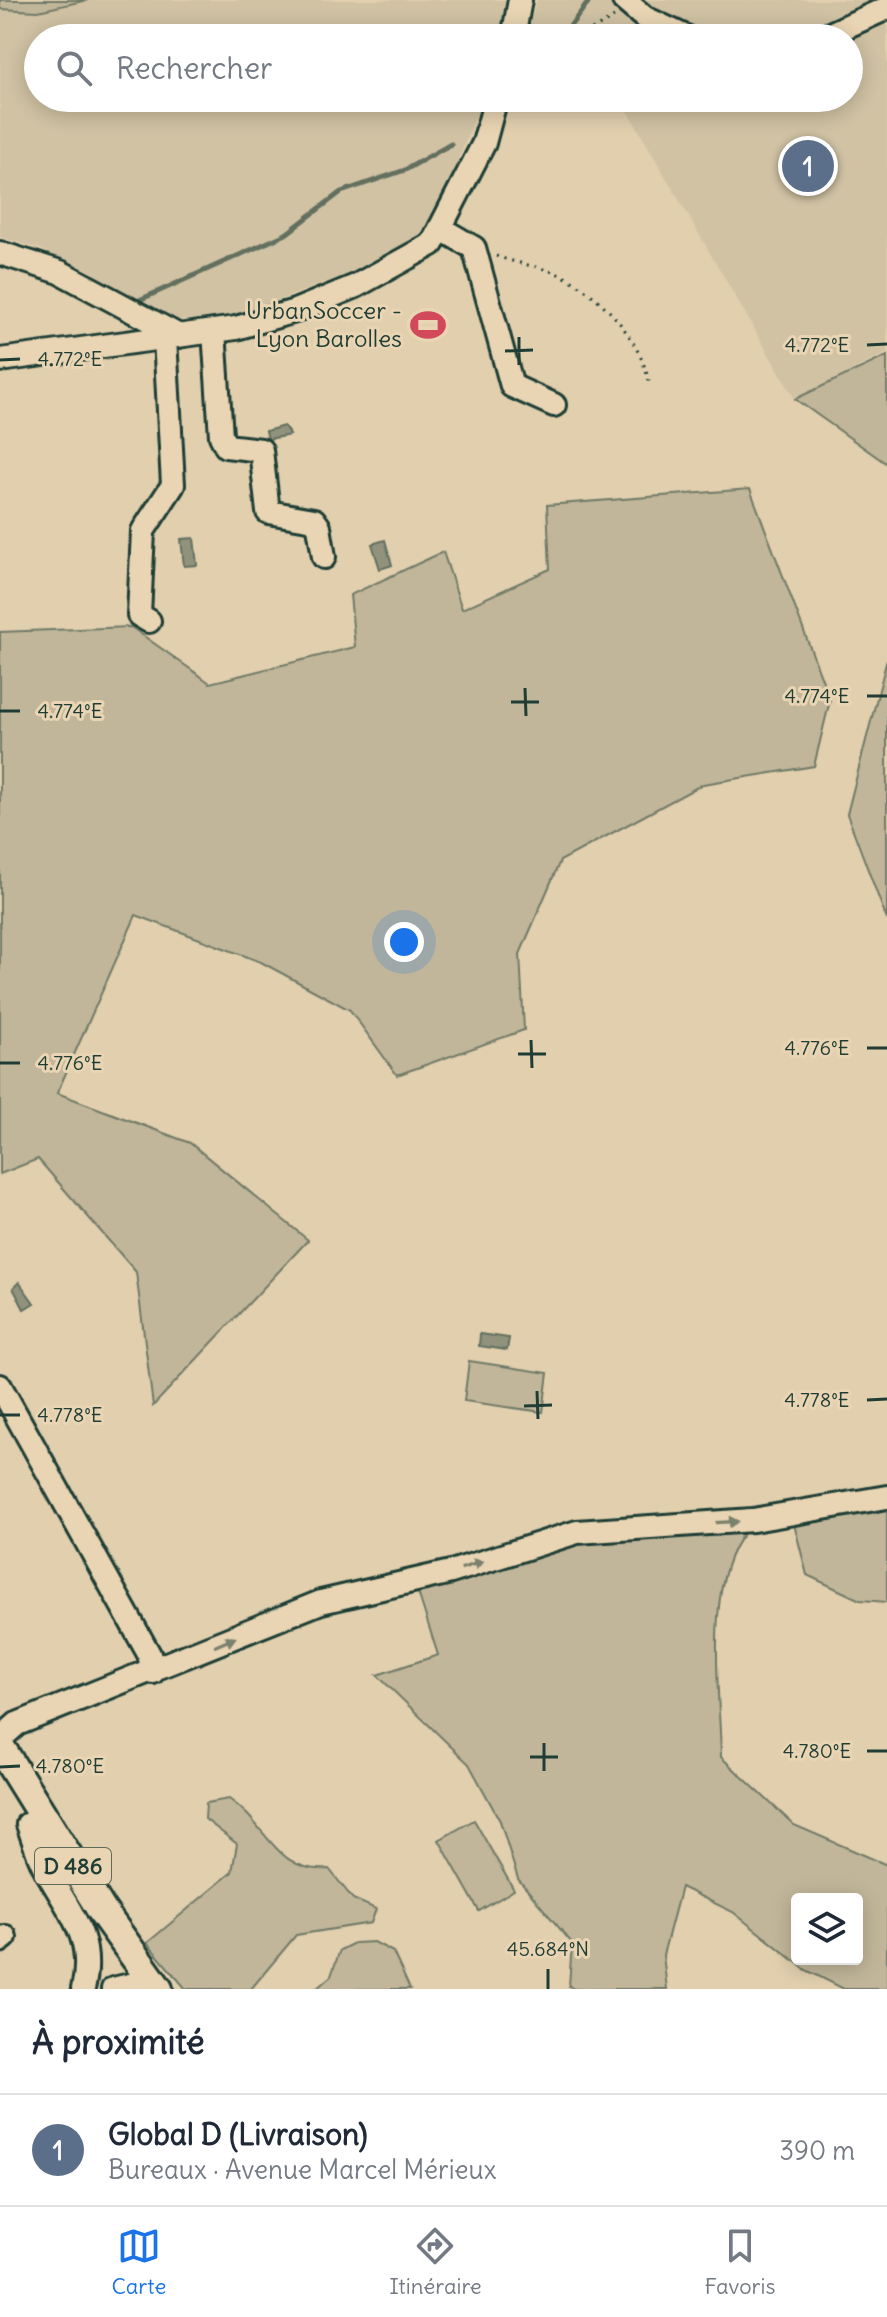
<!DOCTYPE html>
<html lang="fr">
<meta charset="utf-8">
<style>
body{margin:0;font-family:Delius,sans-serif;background:#f2f2f3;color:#1f2937}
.controls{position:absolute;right:24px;bottom:24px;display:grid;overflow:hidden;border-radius:8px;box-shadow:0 4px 20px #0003}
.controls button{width:72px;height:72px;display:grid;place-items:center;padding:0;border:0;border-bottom:2px solid #e0e1e3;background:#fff;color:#1f2937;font:40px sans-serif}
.you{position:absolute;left:404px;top:942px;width:28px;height:28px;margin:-20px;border:6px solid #fff;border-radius:50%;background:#1a73e8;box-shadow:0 0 0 12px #1a73e833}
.badge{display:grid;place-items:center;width:52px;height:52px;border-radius:50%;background:#1a73e8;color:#fff;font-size:26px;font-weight:700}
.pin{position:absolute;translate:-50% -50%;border:4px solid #fff;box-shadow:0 2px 8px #0006}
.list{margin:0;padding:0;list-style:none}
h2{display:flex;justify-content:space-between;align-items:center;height:104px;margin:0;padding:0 32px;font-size:34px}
h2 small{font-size:26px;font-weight:400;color:#747a83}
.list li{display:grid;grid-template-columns:52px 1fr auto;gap:24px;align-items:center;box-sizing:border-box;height:112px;padding:0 32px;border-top:2px solid #e0e1e3}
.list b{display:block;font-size:30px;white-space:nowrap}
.list p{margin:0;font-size:26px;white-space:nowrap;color:#747a83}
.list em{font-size:26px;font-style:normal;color:#747a83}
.icon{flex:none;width:44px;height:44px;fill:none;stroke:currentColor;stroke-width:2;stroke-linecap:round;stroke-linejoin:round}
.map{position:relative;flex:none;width:887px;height:1989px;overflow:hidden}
.search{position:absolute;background:#fff;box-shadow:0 4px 20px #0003;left:24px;right:24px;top:24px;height:88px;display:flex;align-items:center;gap:20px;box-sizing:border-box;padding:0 28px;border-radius:44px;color:#747a83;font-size:30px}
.sheet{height:216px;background:#fff}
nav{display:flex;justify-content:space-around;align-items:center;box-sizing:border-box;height:112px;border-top:2px solid #e0e1e3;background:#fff;font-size:22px;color:#747a83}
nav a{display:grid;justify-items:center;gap:4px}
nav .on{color:#1a73e8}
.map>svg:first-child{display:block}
</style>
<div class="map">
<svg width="887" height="1989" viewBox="0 0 887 1989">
<rect width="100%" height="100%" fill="#e1cfae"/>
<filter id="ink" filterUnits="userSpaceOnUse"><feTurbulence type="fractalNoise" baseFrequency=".0125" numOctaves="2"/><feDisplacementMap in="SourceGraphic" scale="16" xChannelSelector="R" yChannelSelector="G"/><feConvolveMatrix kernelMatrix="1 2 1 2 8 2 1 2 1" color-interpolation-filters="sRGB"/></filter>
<g filter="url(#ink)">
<!-- built -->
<path fill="#d0c2a3" d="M 0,0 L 514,0 L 505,38 L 38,38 L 38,98 L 483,98 L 446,189 L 422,234 L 361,269 L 231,318 L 174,320 L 41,249 L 0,237 Z
M 537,0 L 887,0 L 887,353 L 795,399 L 620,98 L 849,98 L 849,38 L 584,38 L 578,28 L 568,38 L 525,38 Z"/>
<!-- green -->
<path fill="#c1b69a" stroke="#707a67" stroke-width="2" fill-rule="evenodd" d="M 0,0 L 88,0 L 38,11 L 0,9 Z
M 887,356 L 887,464 L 795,399 Z
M 750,489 L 830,700 L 814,766 L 703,784 L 560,861 L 520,954 L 524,1030 L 397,1075 L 350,1010 L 261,962 L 136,915 L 57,1093 L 190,1143 L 308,1240 L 153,1406 L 136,1272 L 38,1159 L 0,1174 L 0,632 L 131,627 L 210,683 L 355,647 L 350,595 L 443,552 L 462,609 L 550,569 L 547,505 Z
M 887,659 L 887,920 L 847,814 Z
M 469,1361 L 548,1373 L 543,1412 L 464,1401 Z
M 887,1498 L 887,1602 L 860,1600 L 807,1575 L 792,1516 Z
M 745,1532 C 703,1582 720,1695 721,1757 L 794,1825 L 887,1865 L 887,1989 L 844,1989 L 806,1970 L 733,1912 L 681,1887 L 663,1955 L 667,1989 L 574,1989 L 569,1986 L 572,1943 L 518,1879 L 500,1821 L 469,1764 L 377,1675 L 438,1655 L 417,1589 L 580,1544 ZM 797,1899 L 857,1899 L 857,1959 L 797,1959 Z
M 229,1799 C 268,1825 276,1874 329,1869 L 353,1899 L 376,1909 L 371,1923 L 296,1935 L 251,1989 L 186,1989 L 147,1943 L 232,1872 L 237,1844 L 205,1819 L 206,1803 Z
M 474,1820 L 514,1890 L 479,1911 L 439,1840 Z
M 374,1942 L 393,1952 L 410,1989 L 316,1989 L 331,1976 L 340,1950 L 354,1943 Z"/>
<!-- water -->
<path fill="#91927c" stroke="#63705f" stroke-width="2" d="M 284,426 L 290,435 L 268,439 L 266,431 Z
M 194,538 L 197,565 L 184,566 L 181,539 Z
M 385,540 L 392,565 L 380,569 L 372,544 Z
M 19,1282 L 34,1303 L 24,1309 L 13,1288 Z
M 480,1334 L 509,1338 L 507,1350 L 479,1346 Z"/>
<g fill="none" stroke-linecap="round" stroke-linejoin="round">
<!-- stream -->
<path stroke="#63705f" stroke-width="5" d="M 561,38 L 590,0
M 0,242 L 48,257
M 131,300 L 135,302 L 286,234 L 341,192 L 405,170 L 451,144"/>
<!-- minor casing -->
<g stroke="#1f3d34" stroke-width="28">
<path id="minor" d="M 624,0 L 645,18 L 688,38
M 513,38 L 520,0
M 821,38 L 887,8
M 440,228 L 474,248 L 512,386 L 554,405
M 0,253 L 60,272 L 179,336
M 214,331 L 221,436 L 226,446 L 261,450 L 268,512 L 314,520 L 319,527 L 324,557
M 0,360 L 236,328 L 295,311 L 356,286 L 432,244 L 484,143 L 496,98
M 149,621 L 139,615 L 143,531 L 173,485 L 165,338
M 0,1386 L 149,1654 L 153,1672
M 0,1739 L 17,1724 L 321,1602 L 451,1572 L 577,1532 L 753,1520 L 887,1497
M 28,1824 C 33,1838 37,1853 44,1866 C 67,1910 96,1936 83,1989
M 0,1941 L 5,1937
M 113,1989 L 151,1980 L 148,1989"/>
</g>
<!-- major casing -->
<g stroke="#1f3d34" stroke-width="34">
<path id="major" d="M 0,1747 L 102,1911 L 158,1989"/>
</g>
<!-- path -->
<path stroke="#1f3d34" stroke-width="3" stroke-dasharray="2 6" stroke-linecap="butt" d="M 578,38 L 614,17
M 496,256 C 515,263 537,266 556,273 C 598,290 641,339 649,383"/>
<!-- minor -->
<use href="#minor" stroke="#e9d5b3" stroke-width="22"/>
<!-- major -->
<use href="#major" stroke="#e9d5b3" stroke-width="28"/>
</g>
<!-- one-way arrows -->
<defs><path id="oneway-solid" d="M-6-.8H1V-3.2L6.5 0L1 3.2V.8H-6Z" transform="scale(2)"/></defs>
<g fill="#7a816d">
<use href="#oneway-solid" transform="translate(727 1522) rotate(-3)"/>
<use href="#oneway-solid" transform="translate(472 1565) rotate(-18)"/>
<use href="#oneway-solid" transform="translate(225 1642) rotate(-23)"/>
</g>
</g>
<!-- ticks -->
<path fill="none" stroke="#1f3d34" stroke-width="3" d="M 519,337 L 519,365M 867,345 L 887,344M 505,351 L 533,350M 0,360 L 20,359M 525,688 L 526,716M 867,696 L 887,696M 511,702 L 539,702M 0,711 L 20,711M 531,1040 L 532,1068M 867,1048 L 887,1048M 518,1054 L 546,1054M 0,1063 L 20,1063M 537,1391 L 538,1419M 867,1400 L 887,1399M 524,1406 L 552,1405M 0,1415 L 20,1415M 544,1743 L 544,1771M 867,1751 L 887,1751M 530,1757 L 558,1757M 0,1767 L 20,1766M 548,1969 L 548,1989"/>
<!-- icons -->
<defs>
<g id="stadium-bare" transform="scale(2.76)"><path d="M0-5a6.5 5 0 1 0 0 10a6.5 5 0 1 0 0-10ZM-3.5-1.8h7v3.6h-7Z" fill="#d1495b" stroke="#e9d5b3" stroke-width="2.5" paint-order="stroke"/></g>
</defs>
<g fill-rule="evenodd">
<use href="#stadium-bare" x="428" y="325"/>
</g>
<g text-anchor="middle" stroke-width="6" stroke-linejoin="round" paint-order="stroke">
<!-- shield labels -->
<rect fill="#e9d5b3" stroke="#5c6b5a" stroke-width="2" x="35" y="1848" width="76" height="36" rx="6"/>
<g font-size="22" font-weight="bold" fill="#1f3d34">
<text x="73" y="1874">D 486</text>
</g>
<!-- poi labels -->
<g font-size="24" fill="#1f3d34" stroke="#e9d5b3" text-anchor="end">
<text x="402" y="319">UrbanSoccer -<tspan x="402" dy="28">Lyon Barolles</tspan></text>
</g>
</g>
<g font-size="20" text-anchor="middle" fill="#1f3d34" stroke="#e9d5b3" stroke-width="6" stroke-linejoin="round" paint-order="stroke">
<text x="817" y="352">4.772°E</text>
<text x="70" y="366">4.772°E</text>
<text x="817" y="703">4.774°E</text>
<text x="70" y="718">4.774°E</text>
<text x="817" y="1055">4.776°E</text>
<text x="70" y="1070">4.776°E</text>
<text x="817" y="1407">4.778°E</text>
<text x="70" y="1422">4.778°E</text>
<text x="817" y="1758">4.780°E</text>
<text x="70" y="1773">4.780°E</text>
<text x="548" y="1956">45.684°N</text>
</g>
</svg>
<div class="controls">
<button><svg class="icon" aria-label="layers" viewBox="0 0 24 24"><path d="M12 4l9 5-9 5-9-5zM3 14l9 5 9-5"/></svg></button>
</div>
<div class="you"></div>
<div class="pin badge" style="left:808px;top:166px;background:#5c6f8a">1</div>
<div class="search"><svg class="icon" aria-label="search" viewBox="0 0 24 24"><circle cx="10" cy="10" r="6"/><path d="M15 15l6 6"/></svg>Rechercher</div>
</div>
<section class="sheet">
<h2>À proximité<small></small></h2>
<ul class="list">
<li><span class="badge" style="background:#5c6f8a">1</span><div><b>Global D (Livraison)</b><p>Bureaux · Avenue Marcel Mérieux</p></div><em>390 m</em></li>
</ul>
</section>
<nav>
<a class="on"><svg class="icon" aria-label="map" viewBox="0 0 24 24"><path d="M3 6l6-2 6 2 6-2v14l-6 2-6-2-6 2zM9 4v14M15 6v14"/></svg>Carte</a>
<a><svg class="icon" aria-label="directions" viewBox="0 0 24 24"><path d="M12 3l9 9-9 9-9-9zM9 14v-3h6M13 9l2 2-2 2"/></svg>Itinéraire</a>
<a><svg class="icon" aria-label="saved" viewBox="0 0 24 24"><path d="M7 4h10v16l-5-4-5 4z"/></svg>Favoris</a>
</nav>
